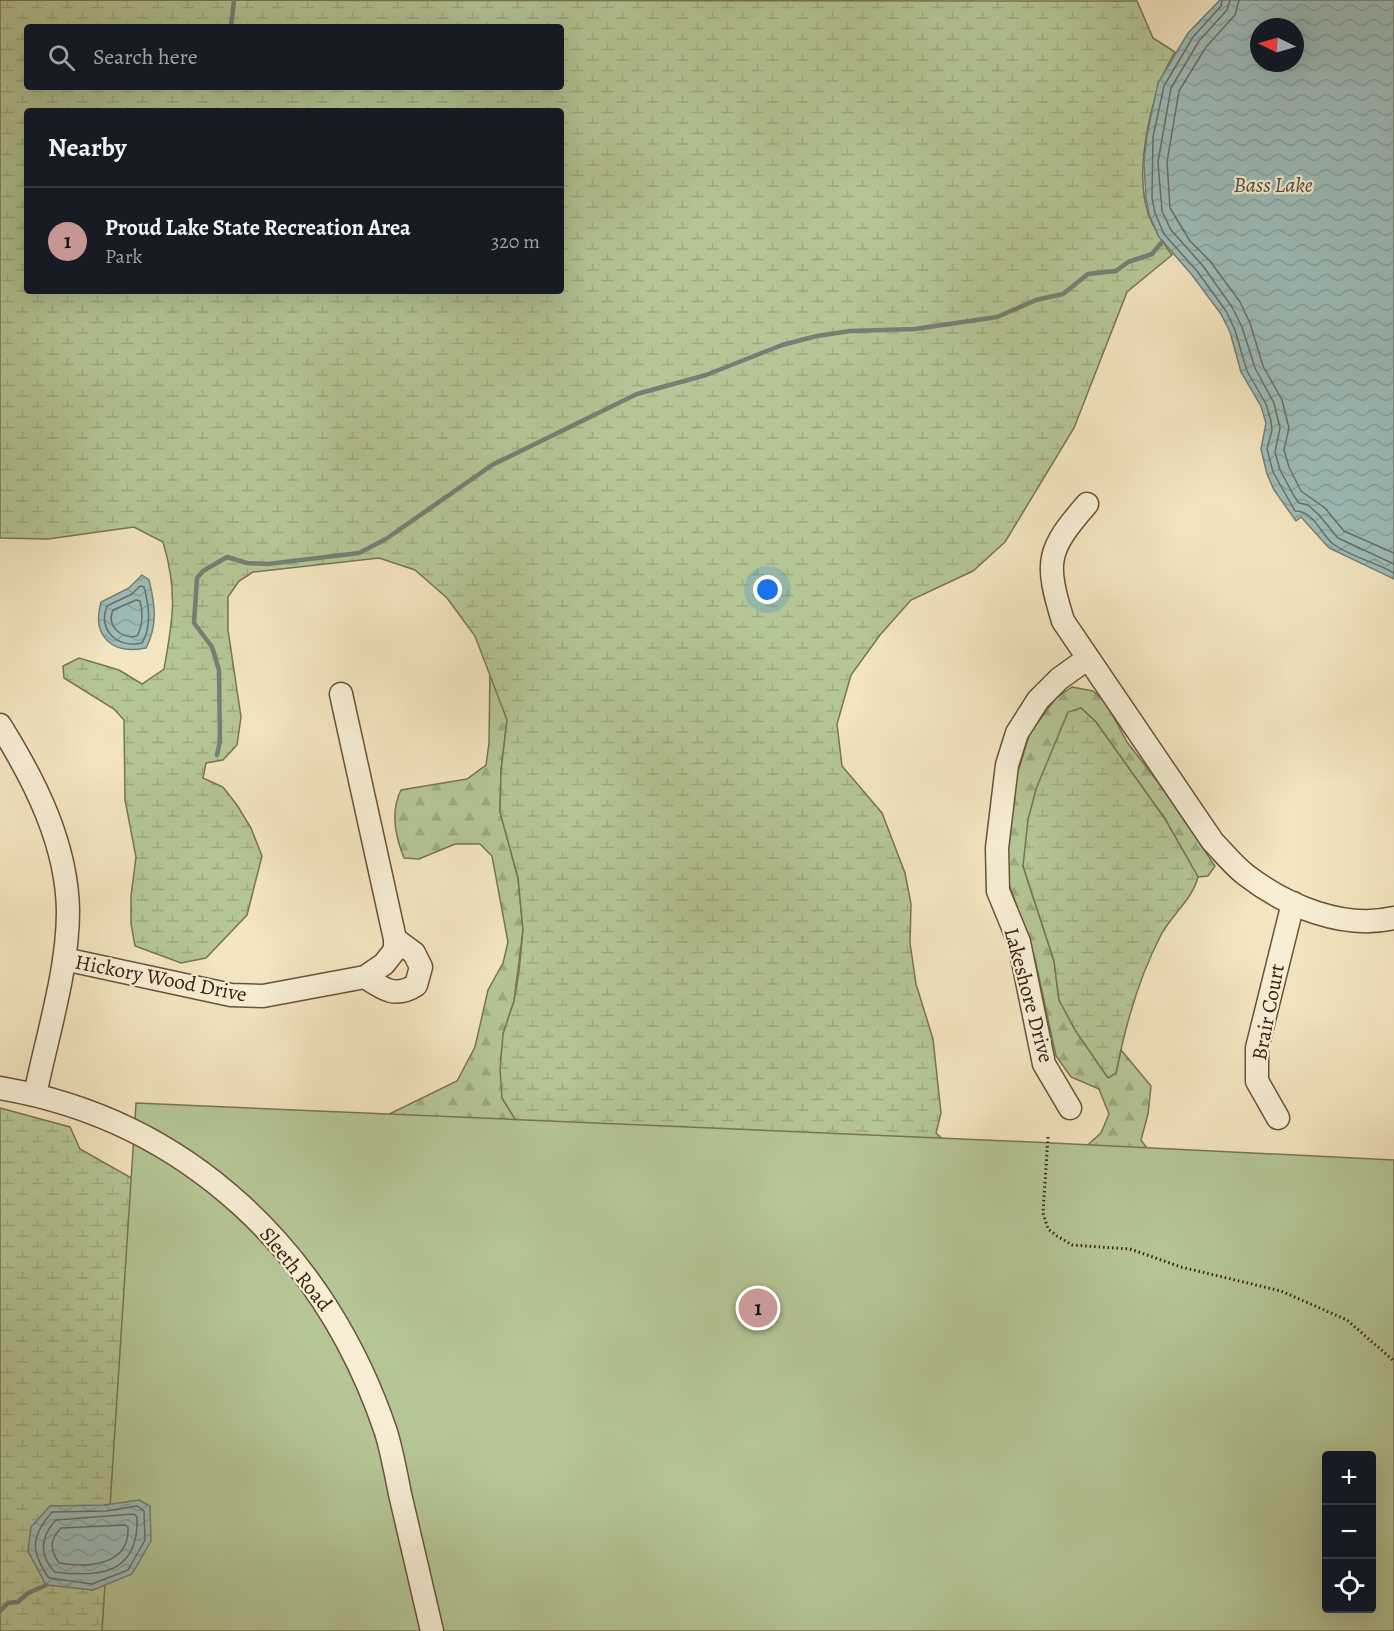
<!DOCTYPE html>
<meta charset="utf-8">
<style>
body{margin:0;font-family:Alegreya,serif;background:#242831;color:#f1f3f6}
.controls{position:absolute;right:18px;bottom:18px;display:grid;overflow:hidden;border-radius:6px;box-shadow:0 6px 24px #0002}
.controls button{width:54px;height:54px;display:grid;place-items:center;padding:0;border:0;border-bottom:2px solid #363941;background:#171b24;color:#f1f3f6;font:30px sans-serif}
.compass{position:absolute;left:1250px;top:18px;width:54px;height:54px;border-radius:50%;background:#171b24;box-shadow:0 6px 24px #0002;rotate:275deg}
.you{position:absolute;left:768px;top:590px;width:21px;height:21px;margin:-15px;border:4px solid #fff;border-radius:50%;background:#1a73e8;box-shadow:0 0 0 9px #1a73e833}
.badge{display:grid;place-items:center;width:39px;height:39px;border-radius:50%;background:#c59692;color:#111;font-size:20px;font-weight:700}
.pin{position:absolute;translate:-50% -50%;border:3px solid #fff;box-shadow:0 2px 6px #0006}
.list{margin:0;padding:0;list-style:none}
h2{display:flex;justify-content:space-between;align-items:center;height:78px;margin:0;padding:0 24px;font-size:26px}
h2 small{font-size:20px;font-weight:400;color:#9ea1a6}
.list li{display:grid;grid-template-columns:39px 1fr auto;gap:18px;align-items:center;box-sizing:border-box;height:108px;padding:0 24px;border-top:2px solid #363941}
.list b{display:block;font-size:22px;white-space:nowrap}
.list p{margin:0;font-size:20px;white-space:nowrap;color:#9ea1a6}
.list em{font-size:20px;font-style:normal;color:#9ea1a6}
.icon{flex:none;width:33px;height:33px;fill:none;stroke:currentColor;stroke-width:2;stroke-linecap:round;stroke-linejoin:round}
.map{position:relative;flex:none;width:1394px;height:1631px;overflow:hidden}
.search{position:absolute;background:#171b24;box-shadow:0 6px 24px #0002;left:24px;top:24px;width:540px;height:66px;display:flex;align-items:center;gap:15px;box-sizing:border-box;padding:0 21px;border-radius:6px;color:#9ea1a6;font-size:22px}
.panel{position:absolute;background:#171b24;box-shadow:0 6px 24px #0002;left:24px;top:108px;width:540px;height:186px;border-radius:6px}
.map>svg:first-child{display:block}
</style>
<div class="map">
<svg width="1394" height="1631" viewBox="0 0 1394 1631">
<defs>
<pattern id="forest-firs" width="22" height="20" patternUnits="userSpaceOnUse" patternTransform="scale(1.5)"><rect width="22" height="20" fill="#b5c696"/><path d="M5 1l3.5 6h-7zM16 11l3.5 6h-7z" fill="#9daa80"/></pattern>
<pattern id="wetland-marsh" width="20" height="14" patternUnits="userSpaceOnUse" patternTransform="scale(1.5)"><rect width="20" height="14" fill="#b5c696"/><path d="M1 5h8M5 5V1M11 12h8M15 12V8" fill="none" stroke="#9daa80"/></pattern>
<pattern id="water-waves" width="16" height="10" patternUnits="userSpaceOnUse" patternTransform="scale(1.5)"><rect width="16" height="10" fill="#9dbdba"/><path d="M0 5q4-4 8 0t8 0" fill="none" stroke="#88a29f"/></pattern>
</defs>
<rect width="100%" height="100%" fill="#f3e5bf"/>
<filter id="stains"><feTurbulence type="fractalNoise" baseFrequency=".00333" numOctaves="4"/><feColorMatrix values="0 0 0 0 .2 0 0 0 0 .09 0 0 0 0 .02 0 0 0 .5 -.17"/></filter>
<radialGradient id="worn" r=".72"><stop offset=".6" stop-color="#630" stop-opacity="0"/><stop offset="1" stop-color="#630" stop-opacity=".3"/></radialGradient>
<!-- forest -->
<path fill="url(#forest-firs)" stroke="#787452" stroke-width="1.5" d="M 490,670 L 507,720 L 501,771 L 500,812 L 518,878 L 523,930 L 514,1001 L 503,1034 L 502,1098 L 520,1127 L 371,1123 L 457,1081 L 475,1047 L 488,990 L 503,963 L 508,942 L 492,856 L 480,844 L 455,844 L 419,859 L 404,858 C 395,836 390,812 401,790 L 467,779 L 486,765 L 489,743 Z
M 1072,687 L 1093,691 L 1105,701 L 1127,742 L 1161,786 L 1215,866 L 1208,876 L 1198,877 L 1165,819 L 1096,722 L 1081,708 L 1023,866 L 1054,961 L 1059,1000 L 1116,1073 L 1121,1050 L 1151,1086 L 1148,1114 L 1141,1140 L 1155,1159 L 1358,1264 L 1394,1631 L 1372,1456 L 1326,1456 L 1082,1150 L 1101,1133 L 1109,1114 L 1099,1089 L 1071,1077 L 1056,1056 L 1035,959 L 1008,881 L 1006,840 L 1015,781 L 1030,733 L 1056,698 Z"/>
<!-- wetland -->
<path fill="url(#wetland-marsh)" stroke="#787452" stroke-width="1.5" fill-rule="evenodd" d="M 0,0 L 1137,1 L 1153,38 L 1175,52 C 1151,90 1133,172 1149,216 C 1155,231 1163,243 1172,255 L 1127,292 L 1074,428 L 1005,542 L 973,571 L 911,600 L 880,635 L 851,675 L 837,724 L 842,766 L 882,813 L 905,873 L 911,904 L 910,943 L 916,984 L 933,1039 L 941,1113 L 936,1133 L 955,1150 L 1326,1608 L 1372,1608 L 1376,1613 L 535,1631 L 520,1127 L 502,1098 L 500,1069 L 503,1034 L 514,1001 L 519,972 L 523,930 L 518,878 L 500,812 L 501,771 L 507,720 L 475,636 L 447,598 L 415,570 L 379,558 L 253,572 L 239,581 L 228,597 L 228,630 L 241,717 L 237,745 L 223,760 L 206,763 L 203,778 L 223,787 L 237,805 L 251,828 L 262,856 L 247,915 L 206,958 L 181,963 L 135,946 L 131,924 L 131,896 L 136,857 L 125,800 L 124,720 L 114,709 L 64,678 L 63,666 L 79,658 L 119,670 L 142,684 L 164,669 C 173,619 178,592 163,542 L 134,527 L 48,539 L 0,538 ZM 27,27 L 561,27 L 561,87 L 27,87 ZM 27,111 L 561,111 L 561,291 L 27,291 Z
M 1081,708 L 1096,722 L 1165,819 L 1198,877 C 1192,900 1172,914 1161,935 C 1139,977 1125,1027 1116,1073 L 1108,1078 L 1075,1030 L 1059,1000 L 1054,961 L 1023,866 L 1028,820 L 1036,789 L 1068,712 Z
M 0,1108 L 70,1127 L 80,1149 L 149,1188 L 301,1631 L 0,1631 ZM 139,1500 L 93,1590 L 46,1584 L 105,1505 Z"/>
<!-- park -->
<path fill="#b5c696" stroke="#787452" stroke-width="1.5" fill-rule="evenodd" d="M 136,1103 L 1032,1142 L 1394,1160 L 1394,1631 L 102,1631 ZM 1326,1456 L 1372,1456 L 1372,1608 L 1326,1608 Z"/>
<!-- water -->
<path fill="url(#water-waves)" stroke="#767f75" stroke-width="1.5" fill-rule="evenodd" d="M 1220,0 L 1394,0 L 1394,579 L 1329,548 L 1301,517 L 1296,521 L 1274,490 L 1267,474 L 1261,449 L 1266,423 L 1261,406 L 1241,372 L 1230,332 L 1221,314 L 1192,275 L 1159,237 L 1149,214 L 1146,198 L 1144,162 L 1147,135 L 1158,83 L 1188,33 ZM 1259,27 L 1295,27 L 1295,63 L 1259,63 Z
M 142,575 L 149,580 C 155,604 158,625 146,648 C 113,655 91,637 101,602 L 129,588 Z
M 139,1500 L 150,1506 L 151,1541 L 132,1574 L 93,1590 L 46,1585 L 28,1551 L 31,1527 L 50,1506 L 105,1505 Z"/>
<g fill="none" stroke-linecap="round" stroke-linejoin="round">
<!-- shore -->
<path stroke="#6c6f64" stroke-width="1.5" d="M 1222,0 L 1221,6 L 1193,37 L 1164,86 L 1153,137 L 1152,198 L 1155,213 L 1164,234 L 1197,271 L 1226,311 L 1235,330 L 1247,371 L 1266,404 L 1271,421 L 1272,430 L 1267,449 L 1273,472 L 1295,511 C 1314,511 1320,533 1333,544 C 1351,557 1375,562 1394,573
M 1230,0 L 1227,10 L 1199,41 L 1171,88 L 1158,162 L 1162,211 L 1171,230 L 1203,266 L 1232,307 L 1242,327 L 1255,368 L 1274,403 L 1280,428 L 1275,452 L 1280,470 L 1294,496 L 1299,503 L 1308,505 L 1319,515 L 1338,538 L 1394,564
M 1239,0 L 1235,15 L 1206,47 L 1179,91 L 1167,162 L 1170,208 L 1190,241 L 1210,261 L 1240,302 L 1250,323 L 1263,366 L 1282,400 L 1289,428 L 1284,450 L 1289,467 L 1301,491 L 1325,508 L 1344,531 L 1394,553
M 140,586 L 144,587 C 149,606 152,626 142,643 C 118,649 97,630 107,606 L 132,594 Z
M 136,600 L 140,601 C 143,612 143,626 137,636 C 122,640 106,626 113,610 Z
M 137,1506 L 144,1511 L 145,1540 L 128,1570 L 92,1584 L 49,1578 C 30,1551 31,1536 52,1512 L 106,1511 Z
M 134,1514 L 137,1517 C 139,1573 101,1578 55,1572 C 38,1555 41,1536 56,1520 Z
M 125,1525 L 128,1527 C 130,1566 87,1568 59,1563 C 50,1550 49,1540 61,1528 Z"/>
<!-- stream -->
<path stroke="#767f75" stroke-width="4.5" d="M 231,27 L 234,0
M 217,755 L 220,741 L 219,670 L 212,647 L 194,623 L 197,578 L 203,571 L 227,557 L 247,563 L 268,564 L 359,553 L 386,539 L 492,465 L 637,394 L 706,375 L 782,345 L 817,336 L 850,331 L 915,329 L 997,317 L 1036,300 L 1063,294 L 1088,274 L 1116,271 L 1128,262 L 1152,254 L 1162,242
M 0,1611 L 8,1603 L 18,1602 L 28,1593 L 46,1585"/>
<!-- minor casing -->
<g stroke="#69523a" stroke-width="25">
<path id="minor" d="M 1087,504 C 1046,551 1045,562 1063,621 L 1213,842 C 1224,853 1234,866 1246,875 C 1286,906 1344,930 1394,918
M 0,725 C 35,781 67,844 68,911 C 68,971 47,1036 35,1095
M 64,959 L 231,995 L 263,996 L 365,977 L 384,964 L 395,950 L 395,939 L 341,694
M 365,977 C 384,990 396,998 416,985 L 421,967 L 414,953 L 395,939
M 0,1088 C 189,1120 326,1254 386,1432 C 392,1452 396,1474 400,1494 C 411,1540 421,1585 432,1631
M 1070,1108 L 1044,1064 L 1019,942 L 998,891 L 997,848 L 1007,765 L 1017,733 L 1038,700 L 1059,679 L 1088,658
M 1278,1118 L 1257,1081 L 1257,1048 L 1293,903"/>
</g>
<!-- path -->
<path stroke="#3b210e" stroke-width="3" stroke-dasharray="1.5 3" stroke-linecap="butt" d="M 1048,1137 L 1043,1213 L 1048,1229 L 1057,1236 L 1072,1245 L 1130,1249 L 1181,1267 L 1281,1291 L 1347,1320 L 1394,1361"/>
<!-- minor -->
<use href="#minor" stroke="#f7eed5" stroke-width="22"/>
</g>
<g text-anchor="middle" stroke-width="4.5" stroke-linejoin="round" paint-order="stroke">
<!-- street labels -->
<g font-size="21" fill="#3b210e" stroke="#f7eed5">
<text transform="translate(161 978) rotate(11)" y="7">Hickory Wood Drive</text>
<text transform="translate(1029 995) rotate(75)" y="7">Lakeshore Drive</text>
<text transform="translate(1268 1012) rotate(-79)" y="7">Brair Court</text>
<text transform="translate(296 1269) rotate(51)" y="7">Sleeth Road</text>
</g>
<!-- water labels -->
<g font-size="22" font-style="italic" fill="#585042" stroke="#f7eed5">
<text x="1273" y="192">Bass Lake</text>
</g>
</g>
<rect width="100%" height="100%" filter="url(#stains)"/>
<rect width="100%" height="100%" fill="url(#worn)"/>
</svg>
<div class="controls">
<button>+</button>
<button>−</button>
<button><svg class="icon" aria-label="locate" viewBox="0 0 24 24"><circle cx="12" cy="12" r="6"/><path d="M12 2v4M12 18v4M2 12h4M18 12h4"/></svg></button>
</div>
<svg class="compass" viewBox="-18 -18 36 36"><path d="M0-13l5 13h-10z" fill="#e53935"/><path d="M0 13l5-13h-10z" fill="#9ea1a6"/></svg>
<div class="you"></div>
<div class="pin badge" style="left:758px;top:1308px">1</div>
<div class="search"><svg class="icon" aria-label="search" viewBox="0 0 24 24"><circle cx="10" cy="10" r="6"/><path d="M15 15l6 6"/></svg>Search here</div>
<section class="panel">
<h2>Nearby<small></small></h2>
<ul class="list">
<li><span class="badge">1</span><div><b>Proud Lake State Recreation Area</b><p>Park</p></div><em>320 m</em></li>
</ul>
</section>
</div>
